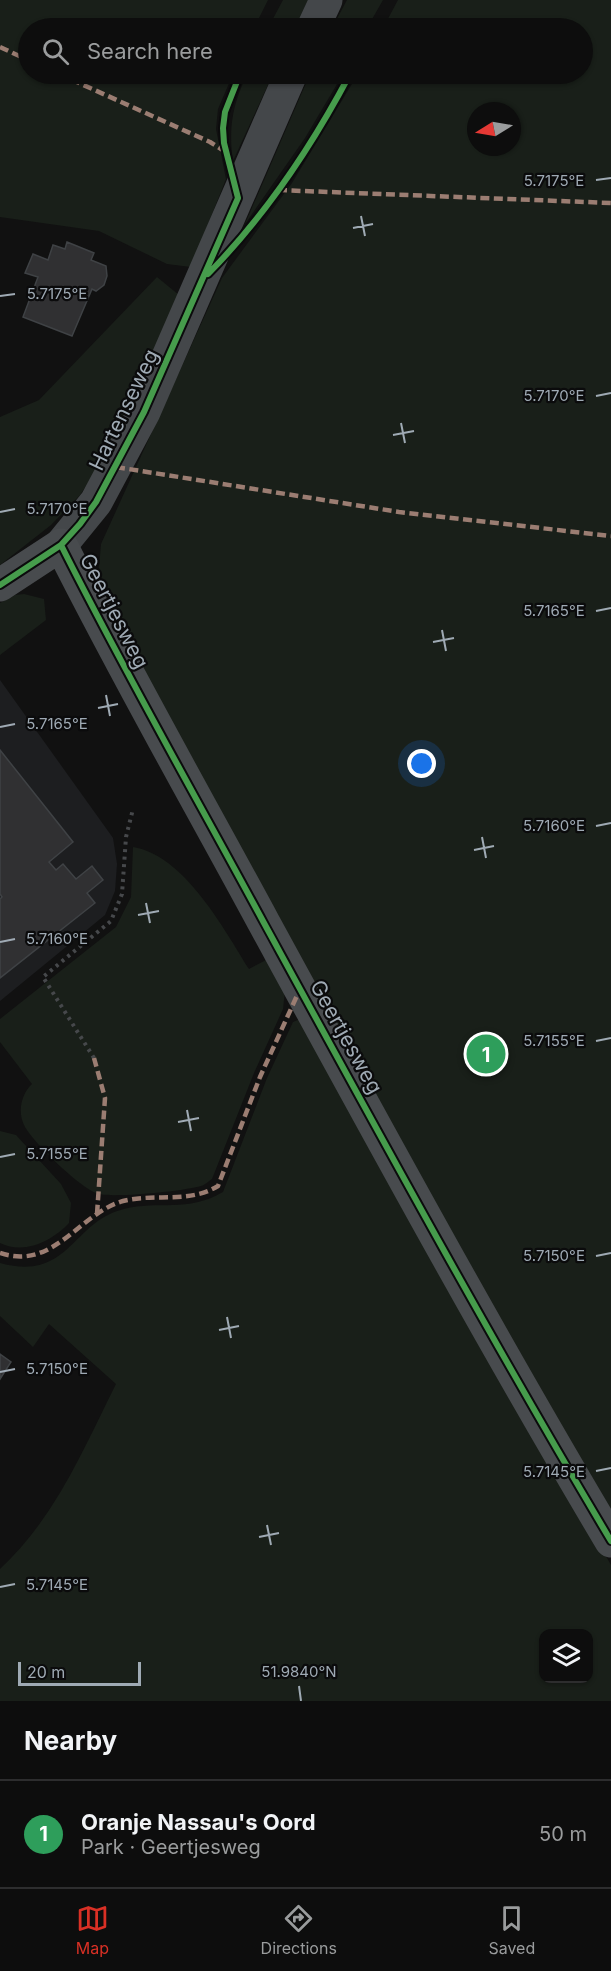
<!DOCTYPE html>
<meta charset="utf-8">
<style>
body{margin:0;font-family:Inter,sans-serif;background:#1b1b1b;color:#f1f3f6}
.controls{position:absolute;right:18px;bottom:18px;display:grid;overflow:hidden;border-radius:12px;box-shadow:0 2px 4px #0004}
.controls button{width:54px;height:54px;display:grid;place-items:center;padding:0;border:0;border-bottom:2px solid #2d2d2e;background:#0d0d0d;color:#f1f3f6;font:30px sans-serif}
.compass{position:absolute;left:467px;top:102px;width:54px;height:54px;border-radius:50%;background:#0d0d0d;box-shadow:0 2px 4px #0004;rotate:259deg}
.scale{position:absolute;left:18px;bottom:15px;width:123px;box-sizing:border-box;padding-left:6px;border:3px solid #9faab4;border-top:0;font-size:16px;line-height:21px;white-space:nowrap;color:#9faab4;-webkit-text-stroke:4px #0b0b0c;paint-order:stroke}
.you{position:absolute;left:422px;top:764px;width:21px;height:21px;margin:-15px;border:4px solid #fff;border-radius:50%;background:#1a73e8;box-shadow:0 0 0 9px #1a73e833}
.badge{display:grid;place-items:center;width:39px;height:39px;border-radius:50%;background:#d93025;color:#fff;font-size:20px;font-weight:700}
.pin{position:absolute;translate:-50% -50%;border:3px solid #fff;box-shadow:0 2px 6px #0006}
.list{margin:0;padding:0;list-style:none}
h2{display:flex;justify-content:space-between;align-items:center;height:78px;margin:0;padding:0 24px;font-size:26px}
h2 small{font-size:20px;font-weight:400;color:#9a9c9d}
.list li{display:grid;grid-template-columns:39px 1fr auto;gap:18px;align-items:center;box-sizing:border-box;height:108px;padding:0 24px;border-top:2px solid #2d2d2e}
.list b{display:block;font-size:22px;white-space:nowrap}
.list p{margin:0;font-size:20px;white-space:nowrap;color:#9a9c9d}
.list em{font-size:20px;font-style:normal;color:#9a9c9d}
.icon{flex:none;width:33px;height:33px;fill:none;stroke:currentColor;stroke-width:2;stroke-linecap:round;stroke-linejoin:round}
.map{position:relative;flex:none;width:611px;height:1701px;overflow:hidden}
.search{position:absolute;background:#0d0d0d;box-shadow:0 2px 4px #0004;left:18px;right:18px;top:18px;height:66px;display:flex;align-items:center;gap:15px;box-sizing:border-box;padding:0 21px;border-radius:33px;color:#9a9c9d;font-size:22px}
.sheet{height:186px;background:#0d0d0d}
nav{display:flex;justify-content:space-around;align-items:center;box-sizing:border-box;height:84px;border-top:2px solid #2d2d2e;background:#0d0d0d;font-size:16px;color:#9a9c9d}
nav a{display:grid;justify-items:center;gap:3px}
nav .on{color:#d93025}
.map>svg:first-child{display:block}
</style>
<div class="map">
<svg width="611" height="1701" viewBox="0 0 611 1701">
<rect width="100%" height="100%" fill="#111"/>
<!-- built -->
<path fill="#1d1e20" d="M 0,680 L 113,838 L 117,864 L 115,891 L 105,915 L 0,1001 Z"/>
<!-- green -->
<path fill="#191f19" fill-rule="evenodd" d="M 0,0 L 268,0 L 254,28 L 28,28 L 28,74 L 233,74 L 218,109 L 216,129 L 226,179 L 191,267 L 167,264 L 99,231 L 0,217 Z
M 283,0 L 308,0 L 295,28 L 268,28 Z
M 347,0 L 383,0 L 367,28 L 332,28 Z
M 398,0 L 611,0 L 611,1519 L 552,1421 L 109,606 L 99,568 L 101,544 L 222,278 L 292,183 L 358,74 L 582,74 L 582,28 L 383,28 ZM 476,111 L 512,111 L 512,147 L 476,147 Z
M 247,74 L 273,74 L 233,161 C 228,127 233,104 247,74 Z
M 310,74 L 343,74 L 305,138 L 245,224 Z
M 157,277 L 179,295 L 106,456 L 80,495 L 51,525 L 0,565 L 0,417 L 39,400 Z
M 24,594 L 44,599 L 46,620 L 0,655 L 0,603 L 15,595 Z
M 133,847 C 184,855 224,929 249,969 L 268,959 L 285,991 L 283,1009 L 254,1073 L 212,1179 C 209,1181 205,1185 201,1186 C 184,1191 116,1198 99,1194 C 82,1190 34,1143 25,1127 C 17,1113 21,1094 32,1084 L 0,1042 L 0,1019 L 116,927 L 131,897 Z
M 300,1019 L 611,1565 L 611,1701 L 0,1701 L 0,1569 C 55,1518 83,1450 116,1384 L 49,1324 L 33,1347 L 0,1316 L 0,1263 C 70,1282 71,1222 124,1209 C 159,1200 187,1213 223,1192 L 267,1078 L 293,1022 ZM 544,1634 L 588,1634 L 588,1678 L 544,1678 Z
M 0,1131 L 16,1135 L 61,1184 L 71,1203 L 69,1223 C 52,1241 25,1255 0,1243 Z"/>
<!-- building -->
<path fill="#303032" stroke="#3f4245" stroke-width="1.5" d="M 67,242 L 94,253 L 91,260 L 106,266 L 107,276 L 104,285 L 96,291 L 92,289 L 72,336 L 23,317 L 38,277 L 25,273 L 33,254 L 48,260 L 53,245 L 65,249 Z
M 0,750 L 73,842 L 49,862 L 56,870 L 63,864 L 76,879 L 92,866 L 103,880 L 87,893 L 95,903 L 0,978 L 0,899 L 2,897 L 0,894 Z
M 0,1354 L 11,1362 L 0,1379 Z"/>
<g fill="none" stroke-linecap="round" stroke-linejoin="round">
<!-- path -->
<path stroke="#46484b" stroke-width="4" stroke-dasharray="3 4.5" stroke-linecap="butt" d="M 94,1058 L 43,977 L 111,921 L 122,894 L 126,837 L 133,809"/>
<!-- street -->
<path stroke="#44474a" stroke-width="33" d="M 313,28 L 326,0
M 61,545 L 96,502 L 144,412 L 291,74"/>
<!-- secondary -->
<path stroke="#484b4e" stroke-width="33" d="M 0,585 L 61,545 C 125,673 196,797 264,923 C 377,1130 490,1338 611,1541"/>
<!-- quiet -->
<path stroke="#9b7d72" stroke-width="4.5" stroke-dasharray="9 4.5" stroke-linecap="butt" d="M 0,47 L 28,60
M 59,74 L 210,142 L 226,152
M 278,190 L 611,203
M 116,467 L 399,512 L 611,536
M 94,1058 L 105,1098 L 97,1214
M 0,1253 C 54,1271 78,1214 123,1201 C 154,1193 189,1204 218,1186 L 260,1077 L 300,989"/>
<!-- cycleway casing -->
<g stroke="#0b0b0c" stroke-width="10">
<path id="cycleway" d="M 208,274 C 265,216 312,146 350,74
M 61,545 C 125,673 196,797 264,923 C 377,1130 490,1338 611,1541
M 0,585 L 61,545 L 80,524 L 96,502 L 144,412 L 238,198 L 224,143 L 223,128 L 225,112 L 240,74"/>
</g>
<!-- cycleway -->
<use href="#cycleway" stroke="#469c4c" stroke-width="6"/>
</g>
<!-- ticks -->
<path fill="none" stroke="#9faab4" stroke-width="2" d="M 596,180 L 611,178M 361,216 L 365,236M 353,228 L 373,224M 0,296 L 15,294M 596,396 L 611,393M 401,423 L 405,443M 393,435 L 414,431M 0,512 L 15,509M 596,611 L 611,608M 442,630 L 446,651M 433,642 L 454,638M 106,695 L 110,716M 98,708 L 118,704M 0,727 L 15,724M 596,826 L 611,823M 482,837 L 486,858M 474,850 L 494,846M 146,903 L 150,923M 138,915 L 159,911M 0,942 L 15,939M 596,1041 L 611,1038M 187,1110 L 191,1131M 178,1122 L 199,1118M 0,1157 L 15,1154M 596,1256 L 611,1253M 227,1317 L 231,1338M 219,1330 L 239,1326M 0,1372 L 15,1369M 596,1471 L 611,1468M 267,1525 L 271,1545M 259,1537 L 279,1533M 0,1587 L 15,1584M 299,1686 L 301,1701"/>
<g text-anchor="middle" stroke-width="4.5" stroke-linejoin="round" paint-order="stroke">
<!-- street labels -->
<g font-size="21" fill="#9faab4" stroke="#0b0b0c">
<text transform="translate(124 410) rotate(-64)" y="7">Hartenseweg</text>
<text transform="translate(114 611) rotate(63)" y="7">Geertjesweg</text>
<text transform="translate(346 1037) rotate(61)" y="7">Geertjesweg</text>
</g>
</g>
<g font-size="15" text-anchor="middle" fill="#9faab4" stroke="#0b0b0c" stroke-width="4.5" stroke-linejoin="round" paint-order="stroke">
<text x="554" y="186">5.7175°E</text>
<text x="57" y="299">5.7175°E</text>
<text x="554" y="401">5.7170°E</text>
<text x="57" y="514">5.7170°E</text>
<text x="554" y="616">5.7165°E</text>
<text x="57" y="729">5.7165°E</text>
<text x="554" y="831">5.7160°E</text>
<text x="57" y="944">5.7160°E</text>
<text x="554" y="1046">5.7155°E</text>
<text x="57" y="1159">5.7155°E</text>
<text x="554" y="1261">5.7150°E</text>
<text x="57" y="1374">5.7150°E</text>
<text x="554" y="1477">5.7145°E</text>
<text x="57" y="1590">5.7145°E</text>
<text x="299" y="1677">51.9840°N</text>
</g>
</svg>
<div class="controls">
<button><svg class="icon" aria-label="layers" viewBox="0 0 24 24"><path d="M12 4l9 5-9 5-9-5zM3 14l9 5 9-5"/></svg></button>
</div>
<svg class="compass" viewBox="-18 -18 36 36"><path d="M0-13l5 13h-10z" fill="#e53935"/><path d="M0 13l5-13h-10z" fill="#9a9c9d"/></svg>
<div class="scale">20 m</div>
<div class="you"></div>
<div class="pin badge" style="left:486px;top:1054px;background:#2e9e5b">1</div>
<div class="search"><svg class="icon" aria-label="search" viewBox="0 0 24 24"><circle cx="10" cy="10" r="6"/><path d="M15 15l6 6"/></svg>Search here</div>
</div>
<section class="sheet">
<h2>Nearby<small></small></h2>
<ul class="list">
<li><span class="badge" style="background:#2e9e5b">1</span><div><b>Oranje Nassau's Oord</b><p>Park · Geertjesweg</p></div><em>50 m</em></li>
</ul>
</section>
<nav>
<a class="on"><svg class="icon" aria-label="map" viewBox="0 0 24 24"><path d="M3 6l6-2 6 2 6-2v14l-6 2-6-2-6 2zM9 4v14M15 6v14"/></svg>Map</a>
<a><svg class="icon" aria-label="directions" viewBox="0 0 24 24"><path d="M12 3l9 9-9 9-9-9zM9 14v-3h6M13 9l2 2-2 2"/></svg>Directions</a>
<a><svg class="icon" aria-label="saved" viewBox="0 0 24 24"><path d="M7 4h10v16l-5-4-5 4z"/></svg>Saved</a>
</nav>
